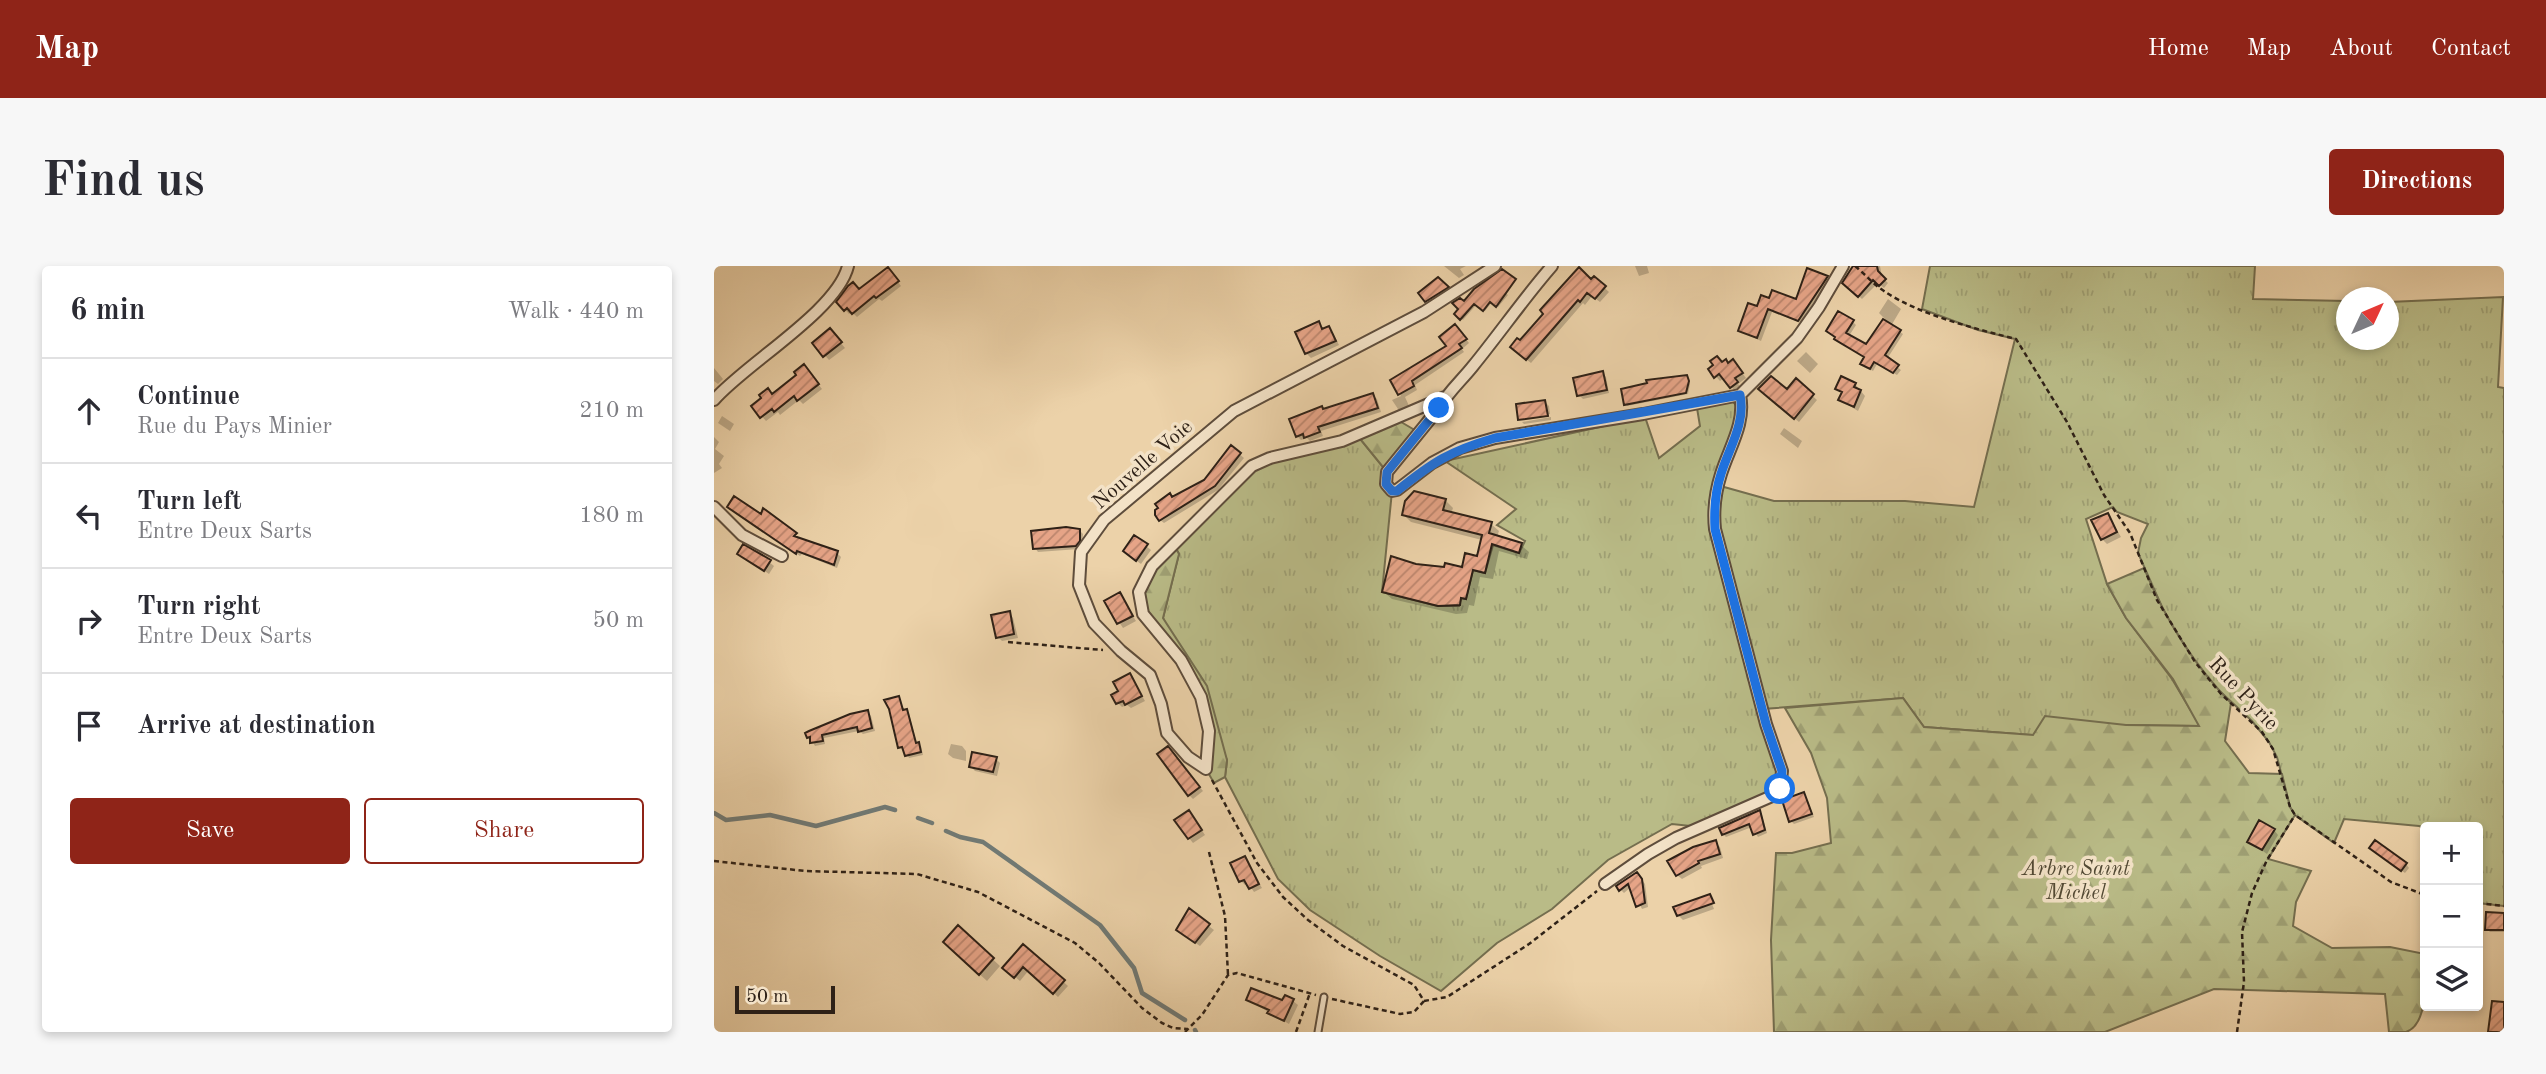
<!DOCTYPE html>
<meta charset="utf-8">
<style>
body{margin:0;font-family:"Old Standard TT",serif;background:#f7f7f7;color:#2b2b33}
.controls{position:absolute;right:21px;bottom:21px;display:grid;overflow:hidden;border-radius:7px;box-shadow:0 4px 10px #0003}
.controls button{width:63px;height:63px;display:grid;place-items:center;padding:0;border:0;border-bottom:2px solid #e1e1e2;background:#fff;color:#2b2b33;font:35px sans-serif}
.compass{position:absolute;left:1622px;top:21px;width:63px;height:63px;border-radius:50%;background:#fff;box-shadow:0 4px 10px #0003;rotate:46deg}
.scale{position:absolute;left:21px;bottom:18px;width:100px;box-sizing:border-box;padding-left:7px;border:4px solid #2e2117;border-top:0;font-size:19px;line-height:24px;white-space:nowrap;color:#2e2117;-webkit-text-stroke:5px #f3e2c7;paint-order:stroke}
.stop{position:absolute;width:21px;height:21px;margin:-16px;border:5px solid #1a73e8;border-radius:50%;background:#fff}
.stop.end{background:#1a73e8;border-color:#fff;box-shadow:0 2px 7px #0008}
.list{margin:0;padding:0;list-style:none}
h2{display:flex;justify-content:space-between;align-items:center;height:91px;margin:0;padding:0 28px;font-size:30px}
h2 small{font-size:23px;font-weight:400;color:#7c7c81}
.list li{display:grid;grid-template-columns:46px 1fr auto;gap:21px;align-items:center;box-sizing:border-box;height:105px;padding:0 28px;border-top:2px solid #e1e1e2}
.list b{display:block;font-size:26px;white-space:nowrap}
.list p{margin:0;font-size:23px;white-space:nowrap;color:#7c7c81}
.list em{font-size:23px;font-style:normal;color:#7c7c81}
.actions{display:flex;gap:14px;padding:21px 28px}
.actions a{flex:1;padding:16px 0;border:2px solid #8f2418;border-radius:7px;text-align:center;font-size:24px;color:#8f2418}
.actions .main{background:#8f2418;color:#fff}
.icon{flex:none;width:38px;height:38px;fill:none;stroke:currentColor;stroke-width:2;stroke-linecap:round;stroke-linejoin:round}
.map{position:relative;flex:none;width:1790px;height:766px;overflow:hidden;border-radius:7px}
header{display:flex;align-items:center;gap:42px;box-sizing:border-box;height:98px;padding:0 35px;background:#8f2418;color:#fff}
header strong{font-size:33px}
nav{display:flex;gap:38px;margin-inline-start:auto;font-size:24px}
.intro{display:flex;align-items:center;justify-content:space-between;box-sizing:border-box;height:168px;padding:0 42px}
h1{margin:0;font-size:49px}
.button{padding:18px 32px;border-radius:7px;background:#8f2418;color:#fff;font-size:24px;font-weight:700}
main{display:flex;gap:42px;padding:0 42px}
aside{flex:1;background:#fff;border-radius:7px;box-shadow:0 4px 10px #0003}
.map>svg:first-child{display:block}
</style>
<header>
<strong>Map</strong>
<nav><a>Home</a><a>Map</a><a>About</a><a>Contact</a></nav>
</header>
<div class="intro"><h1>Find us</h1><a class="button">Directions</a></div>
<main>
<aside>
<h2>6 min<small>Walk · 440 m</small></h2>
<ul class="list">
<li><svg class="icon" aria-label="ahead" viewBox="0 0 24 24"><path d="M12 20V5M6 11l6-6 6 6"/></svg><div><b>Continue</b><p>Rue du Pays Minier</p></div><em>210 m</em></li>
<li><svg class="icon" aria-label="left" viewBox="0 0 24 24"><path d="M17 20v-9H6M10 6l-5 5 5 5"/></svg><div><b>Turn left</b><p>Entre Deux Sarts</p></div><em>180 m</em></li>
<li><svg class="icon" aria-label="right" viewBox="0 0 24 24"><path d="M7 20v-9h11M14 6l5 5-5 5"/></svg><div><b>Turn right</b><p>Entre Deux Sarts</p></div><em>50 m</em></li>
<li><svg class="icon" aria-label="arrive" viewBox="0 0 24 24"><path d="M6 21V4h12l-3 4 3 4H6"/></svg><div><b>Arrive at destination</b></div></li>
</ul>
<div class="actions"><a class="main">Save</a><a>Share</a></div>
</aside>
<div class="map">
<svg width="1790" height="766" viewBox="0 0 1790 766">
<defs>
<pattern id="grass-tufts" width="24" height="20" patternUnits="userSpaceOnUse" patternTransform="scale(1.75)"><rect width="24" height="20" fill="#b9bb87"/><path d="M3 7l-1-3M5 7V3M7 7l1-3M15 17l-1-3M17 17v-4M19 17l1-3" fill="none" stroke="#9fa074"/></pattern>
<pattern id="forest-firs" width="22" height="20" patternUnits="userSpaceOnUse" patternTransform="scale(1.75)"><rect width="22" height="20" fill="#b9bb87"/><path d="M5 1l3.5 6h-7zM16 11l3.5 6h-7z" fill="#9fa074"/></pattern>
<pattern id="building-hatch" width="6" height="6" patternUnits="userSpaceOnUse" patternTransform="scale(1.75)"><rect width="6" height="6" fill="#e6a487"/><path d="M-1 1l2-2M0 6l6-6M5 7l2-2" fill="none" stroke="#bb856d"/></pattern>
</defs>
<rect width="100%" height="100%" fill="#ecd2a9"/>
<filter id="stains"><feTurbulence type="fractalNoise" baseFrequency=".00286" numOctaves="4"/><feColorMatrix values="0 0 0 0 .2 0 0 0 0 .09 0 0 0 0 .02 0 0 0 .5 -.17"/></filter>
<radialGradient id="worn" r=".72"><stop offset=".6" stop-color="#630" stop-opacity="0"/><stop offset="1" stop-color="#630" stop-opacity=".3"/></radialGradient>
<!-- grass -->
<path fill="url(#grass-tufts)" stroke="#746e4f" stroke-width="2" d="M 1216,0 L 1541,0 L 1539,33 L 1632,35 L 1632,74 L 1674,74 L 1675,36 L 1789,31 L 1784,121 L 1790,122 L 1790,640 L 1764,637 L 1764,561 L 1711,562 L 1705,560 L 1630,553 L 1620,577 L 1581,549 L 1576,541 L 1563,491 L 1555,476 L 1538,455 L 1498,418 L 1481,396 L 1452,350 L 1424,287 L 1427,272 L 1434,258 L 1403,246 L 1399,241 L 1372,253 L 1393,318 L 1412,352 L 1458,413 L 1486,460 L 1412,459 L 1319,469 L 1210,461 L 1189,432 L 1049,443 L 1068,505 L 1066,524 L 986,561 L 958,558 L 894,594 L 838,643 L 783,677 L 727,725 L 666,690 L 596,644 L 564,613 L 511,511 L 513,494 L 449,352 L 465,288 L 460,279 L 538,200 L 643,169 L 673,206 L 678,225 L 668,326 L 724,340 L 745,340 L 747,332 L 752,333 L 759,304 L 771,307 L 779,279 L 805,287 L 811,275 L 783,259 L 802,243 L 731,195 L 931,151 L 945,192 L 986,160 L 983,142 L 1017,134 L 1024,141 L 1003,219 L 1060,235 L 1191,235 L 1260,241 L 1301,73 L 1264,64 L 1208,43 Z"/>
<!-- forest -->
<path fill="url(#forest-firs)" stroke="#746e4f" stroke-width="2" d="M 682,153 L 704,166 L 673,206 L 643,169 Z
M 460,279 L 465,288 L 449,352 L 493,420 L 513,494 L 511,511 L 500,517 L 492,503 L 495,465 L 487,431 L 429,348 L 425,326 Z
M 1430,302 C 1451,353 1479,398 1517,437 L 1511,475 L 1535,507 L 1568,508 L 1576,541 L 1581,549 L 1554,593 L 1597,605 L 1582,636 L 1579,660 L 1618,682 L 1676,681 L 1711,688 C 1711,707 1716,758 1692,766 C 1688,766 1680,766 1675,766 L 1671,728 L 1500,723 L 1391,766 L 1060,766 L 1057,674 L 1062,587 L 1078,587 L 1117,577 L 1113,532 L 1097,487 L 1071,442 L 1189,432 L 1210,461 L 1319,469 L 1331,450 L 1412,459 L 1485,460 L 1459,413 L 1412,352 L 1393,318 Z"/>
<!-- shadow -->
<path fill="#0003" d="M 730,0 L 752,0 L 746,3 L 750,9 L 745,12 Z
M 921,0 L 933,0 L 935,7 L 925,10 Z
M 1140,0 L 1166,0 L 1168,11 L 1174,17 L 1170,22 L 1164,17 L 1148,33 L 1130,16 Z
M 1094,4 L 1117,15 L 1088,57 L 1058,46 L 1047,75 L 1026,65 L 1044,42 L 1083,35 Z
M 178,8 L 187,20 L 168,35 L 165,33 L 143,51 L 138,46 L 135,48 L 124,36 Z
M 880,12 L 895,26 L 886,36 L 878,30 L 871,39 L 869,37 L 817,97 L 802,85 Z
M 724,13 L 736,25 L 716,38 L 707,27 Z
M 777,14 L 794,29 L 784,41 L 778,36 L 771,45 L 763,38 L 749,54 L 742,48 Z
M 1174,33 L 1187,43 L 1177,60 L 1189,68 L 1173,93 L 1187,104 L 1183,109 L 1163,98 L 1159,105 L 1152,101 L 1152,92 L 1122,73 L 1139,56 L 1142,59 L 1135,70 L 1153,80 L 1171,53 L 1165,47 Z
M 605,57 L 610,64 L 615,62 L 619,67 L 625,79 L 597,92 L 592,87 Z
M 745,64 L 755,77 L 748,83 L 750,86 L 701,119 L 703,124 L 691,131 L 696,142 L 686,146 L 678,134 L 687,130 L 678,114 L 735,80 Z
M 120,69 L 131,82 L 115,94 L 100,77 Z
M 1092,86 L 1104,98 L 1096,107 L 1083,95 Z
M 1009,97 L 1023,100 L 1032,112 L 1024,118 L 1027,121 L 1021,125 L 1010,112 L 1006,115 L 996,104 Z
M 0,102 L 9,113 L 4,118 L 0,115 Z
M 94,105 L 108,123 L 89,138 L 85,134 L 66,149 L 64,146 L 52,155 L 39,140 Z
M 888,107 L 892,111 L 895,127 L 869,133 L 865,129 Z
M 974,113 L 976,118 L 974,128 L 913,140 L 912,138 Z
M 1082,115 L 1103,134 L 1085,156 L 1051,127 L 1073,126 Z
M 1141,118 L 1151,130 L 1144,145 L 1126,134 L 1129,127 L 1123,122 Z
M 659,129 L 663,133 L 667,146 L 607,165 L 609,170 L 596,175 L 593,172 L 587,174 L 583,170 L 611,145 Z
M 830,135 L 835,140 L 836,148 L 806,153 L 804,139 Z
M 8,150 L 20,158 L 16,165 L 4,157 Z
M 837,151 L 837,154 L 810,158 L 808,156 Z
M 1070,162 L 1088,175 L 1084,182 L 1066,168 Z
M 0,171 L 5,176 L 1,183 L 10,190 L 5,198 L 8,202 L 0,207 Z
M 518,182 L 530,192 L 504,224 L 450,257 L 446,254 L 459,233 L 491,215 Z
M 731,234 L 739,242 L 737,248 L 777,258 L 785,265 L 783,271 L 807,279 L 815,286 L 813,293 L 785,285 L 779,313 L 766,311 L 760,340 L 755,339 L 753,347 L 742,348 L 678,333 L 670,326 L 702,299 L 750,303 L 764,292 L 768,274 L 697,256 L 690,249 Z
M 19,245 L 48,251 L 50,245 L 85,272 L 123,287 L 127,291 L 123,302 L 88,288 L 86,290 Z
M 1394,249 L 1407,271 L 1393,278 L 1388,273 Z
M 365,264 L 369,268 L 368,278 L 365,283 L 324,286 L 321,282 Z
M 432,280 L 437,284 L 427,298 L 416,290 Z
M 25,288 L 55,296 L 60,300 L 55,308 Z
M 405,328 L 422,355 L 409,362 L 392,336 Z
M 295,347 L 299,352 L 304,372 L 288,375 L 284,371 Z
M 416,409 L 431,435 L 417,442 L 413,439 L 408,441 L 404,437 L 406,426 Z
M 185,432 L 190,445 L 195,448 L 203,478 L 207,480 L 209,489 L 195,492 L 191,483 L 186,481 Z
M 154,446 L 157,450 L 161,465 L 149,468 L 145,465 L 110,472 L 111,478 L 101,480 L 94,468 Z
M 237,478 L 248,480 L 252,485 L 252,495 L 239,492 L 234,488 Z
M 457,486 L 489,525 L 479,533 L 475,529 Z
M 282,493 L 286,497 L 283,510 L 261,505 L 257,501 Z
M 1090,528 L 1100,551 L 1080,558 L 1077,555 Z
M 1045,546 L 1048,549 L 1053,567 L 1044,571 L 1038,561 L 1012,571 L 1009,568 Z
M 479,551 L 491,569 L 479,577 L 475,572 Z
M 1560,564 L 1564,569 L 1553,588 L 1535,575 Z
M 1001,576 L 1006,581 L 1009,592 L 987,600 L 988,602 L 968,613 L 963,609 Z
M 1661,585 L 1692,598 L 1695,602 L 1691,607 Z
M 530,592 L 548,622 L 540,626 L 534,617 L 531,619 L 527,615 Z
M 926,611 L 931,618 L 934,641 L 928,643 L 917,621 L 910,627 L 904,621 Z
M 996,630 L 998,633 L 996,633 L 1000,643 L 969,654 L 964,649 Z
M 475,645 L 500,664 L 486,680 L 468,668 Z
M 1790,648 L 1790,666 L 1776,666 L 1773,663 Z
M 244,661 L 286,700 L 273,715 L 238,683 Z
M 309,680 L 354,720 L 344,731 L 315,704 L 306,715 L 295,706 Z
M 534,734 L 569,736 L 579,735 L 584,739 L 575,758 Z"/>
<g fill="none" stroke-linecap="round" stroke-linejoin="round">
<!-- stream -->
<path stroke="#717a75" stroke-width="4.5" d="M 0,547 L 12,554 L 56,549 L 102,560 L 171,541 L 181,544
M 204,552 L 218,557
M 232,565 L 246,571 L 269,576 L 386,659 L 420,702 L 428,727 L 471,754
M 481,764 L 482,766"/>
</g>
<!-- building -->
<path fill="url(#building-hatch)" stroke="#2e2117" stroke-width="2" d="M 1139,0 L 1163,0 L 1164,5 L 1172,13 L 1165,20 L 1159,14 L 1144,31 L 1128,17 Z
M 174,1 L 185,15 L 162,32 L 160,30 L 138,48 L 133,42 L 130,45 L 122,36 L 134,20 L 139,16 L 145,23 Z
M 865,1 L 877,13 L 880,10 L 892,20 L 881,33 L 873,27 L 866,36 L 864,34 L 812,94 L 796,81 L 803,72 L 806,74 L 829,48 L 826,44 Z
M 1093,2 L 1114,10 L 1084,55 L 1054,43 L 1043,72 L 1024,65 L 1034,37 L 1043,40 L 1047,29 L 1055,32 L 1058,24 L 1082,33 Z
M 788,3 L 802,13 L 782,41 L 776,36 L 769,45 L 760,38 L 746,54 L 740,48 L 744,43 L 738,37 L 746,32 L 750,35 L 760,23 Z
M 724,11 L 735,21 L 711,36 L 704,27 Z
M 1124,45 L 1140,54 L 1132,67 L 1152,78 L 1169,53 L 1187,64 L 1171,89 L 1185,99 L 1179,107 L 1160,96 L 1156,103 L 1146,98 L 1150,91 L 1120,73 L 1121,71 L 1112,65 Z
M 605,55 L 608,63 L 615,60 L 622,75 L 591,88 L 581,66 Z
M 741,58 L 753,73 L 745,78 L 748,82 L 698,115 L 700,120 L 684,129 L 676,114 L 732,80 L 725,71 Z
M 116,62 L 128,76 L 109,91 L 98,77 Z
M 1003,90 L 1008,96 L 1012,93 L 1014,97 L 1019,93 L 1029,107 L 1021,112 L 1024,116 L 1016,122 L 1005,108 L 1000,112 L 994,103 L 999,99 L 996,95 Z
M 90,98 L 105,118 L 83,135 L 80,130 L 60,146 L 58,143 L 46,152 L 37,140 L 47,132 L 45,129 L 54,122 L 58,128 L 82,109 L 80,106 Z
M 889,105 L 893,124 L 863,130 L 859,112 Z
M 973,109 L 975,115 L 972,127 L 910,139 L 907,123 L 933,117 L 932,114 Z
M 1057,110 L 1073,123 L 1082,112 L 1100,128 L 1080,153 L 1044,123 Z
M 1127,110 L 1142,117 L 1140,121 L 1147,124 L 1140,141 L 1124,134 L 1128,126 L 1121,123 Z
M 659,127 L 664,142 L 604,161 L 606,166 L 590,172 L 589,168 L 582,171 L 575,153 L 608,140 L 609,143 Z
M 831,134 L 834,150 L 804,154 L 802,138 Z
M 517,179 L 527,187 L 501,220 L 445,255 L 441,249 L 441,244 L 444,242 L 441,238 L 456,227 L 458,231 L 490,214 Z
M 700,225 L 732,233 L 729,244 L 778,256 L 775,267 L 808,277 L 805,287 L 778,278 L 771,307 L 759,304 L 752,333 L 747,332 L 746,339 L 724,340 L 668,326 L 677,290 L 702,298 L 730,301 L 731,297 L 748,301 L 751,287 L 763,290 L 768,269 L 688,249 L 691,235 Z
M 20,230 L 47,248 L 49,242 L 83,267 L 80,270 L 124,285 L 120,299 L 83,285 L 82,288 L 13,241 Z
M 1394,247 L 1403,266 L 1387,274 L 1377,254 Z
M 352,261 L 366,263 L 366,275 L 362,280 L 319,283 L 317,265 Z
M 420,269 L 434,278 L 422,295 L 409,285 Z
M 29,278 L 57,294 L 50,305 L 23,288 Z
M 406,326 L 419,350 L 403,358 L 390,335 Z
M 296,345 L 300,368 L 282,372 L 277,349 Z
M 416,407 L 428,430 L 411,439 L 409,435 L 402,438 L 397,429 L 404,425 L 399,416 Z
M 185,430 L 189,444 L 193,443 L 202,477 L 205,476 L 207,486 L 191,490 L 188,481 L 184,482 L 175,443 L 170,434 Z
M 154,444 L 158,462 L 144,466 L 143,461 L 108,469 L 109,475 L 96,477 L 96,471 L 93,472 L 91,467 L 95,465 L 136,448 Z
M 454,480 L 486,521 L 474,530 L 443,488 Z
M 258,486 L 283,491 L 279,506 L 255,501 Z
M 1090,526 L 1098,548 L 1075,556 L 1068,534 Z
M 475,544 L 488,564 L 474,573 L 460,554 Z
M 1046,544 L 1051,564 L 1039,569 L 1035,558 L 1008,569 L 1005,562 Z
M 1545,554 L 1561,563 L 1548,584 L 1533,576 Z
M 1002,574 L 1006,588 L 984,595 L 985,597 L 962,610 L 953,595 L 979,581 Z
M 1661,574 L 1693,597 L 1687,605 L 1655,582 Z
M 531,590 L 545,618 L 535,623 L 530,614 L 525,616 L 516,597 Z
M 923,606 L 928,613 L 931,637 L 922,641 L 914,618 L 905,625 L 902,620 Z
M 996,628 L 1000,637 L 963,650 L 959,641 Z
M 475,642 L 496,658 L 481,677 L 462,664 Z
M 1772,646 L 1790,647 L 1790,664 L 1771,664 Z
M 244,659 L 280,692 L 265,709 L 229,676 Z
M 309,678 L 351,714 L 339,728 L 309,701 L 300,712 L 288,702 Z
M 537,722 L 568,734 L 571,729 L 580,733 L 570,755 L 553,747 L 555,744 L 532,734 Z
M 1778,735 L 1790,736 L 1790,766 L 1774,766 Z"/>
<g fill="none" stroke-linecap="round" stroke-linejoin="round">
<!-- lane casing -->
<g stroke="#5e4d3c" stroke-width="9">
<path id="lane" d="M 604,766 L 610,731"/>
</g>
<!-- street casing -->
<g stroke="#5e4d3c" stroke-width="14">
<path id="street" d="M 838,0 C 810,32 786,67 759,100 C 748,114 734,126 725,142 L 673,206 L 672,218 L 678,225 L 683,224 L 718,197 L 746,182 L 781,172 L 929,148 L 1026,129
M 1026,129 L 1083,72 L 1105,41 L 1129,0
M 731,131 L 628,175 L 556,192 L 538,200 L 438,300 L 425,326 L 429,348 L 467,394 L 487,431 L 495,465 L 492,503 L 474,491 L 453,467 L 447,438 L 436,409 L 407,385 L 380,357 L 365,319 L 367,286 L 390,254 L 520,145 L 710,46 L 781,0
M 0,134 C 31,98 123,45 134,0
M 0,241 L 28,269 L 68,290
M 891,618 L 934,588 L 962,572 L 1058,530 L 1066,524 L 1068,505 L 1052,458 L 1001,263 C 999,244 1001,227 1007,208 C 1015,182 1032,157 1026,129"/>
</g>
<!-- path -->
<path stroke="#2e2117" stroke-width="2.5" stroke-dasharray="5 3.5" stroke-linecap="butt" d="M 1141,0 C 1151,8 1159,18 1170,25 C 1203,48 1262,63 1302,73 L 1353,156 L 1390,229 L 1416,267 L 1443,334 L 1481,396 L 1507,428 L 1548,466 L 1559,483 L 1576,541 L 1581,549 L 1677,616 L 1711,629
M 294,376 L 389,384
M 498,514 L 543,597 L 569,631 L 594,654 L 629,680 L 700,719 L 710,735
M 495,586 L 511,650 L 514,709
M 0,595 L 91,605 L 203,608 L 264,626 L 361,677 L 385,697 L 428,742 L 448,757 L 459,762 L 473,763
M 1764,637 L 1790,640
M 618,733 L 686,748 L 700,746 L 710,735
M 710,735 L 733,731 L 815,678 L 883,625
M 471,766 L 488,749 L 514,709 L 523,707 L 602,729
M 582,766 L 596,727
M 1523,766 L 1530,716 L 1528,666 L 1538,627 L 1553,594 L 1581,549"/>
<!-- lane -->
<use href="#lane" stroke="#f3e2c7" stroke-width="5"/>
<!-- street -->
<use href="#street" stroke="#f3e2c7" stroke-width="10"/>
</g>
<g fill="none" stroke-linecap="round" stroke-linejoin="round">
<!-- route -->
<path stroke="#1a73e8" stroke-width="9" d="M 725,142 L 673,206 L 672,218 L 678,225 L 683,225 C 719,196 736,185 781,172 L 1026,129 C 1032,157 1015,182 1007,208 C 1001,226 1000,244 1001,263 L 1052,458 L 1068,505 L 1066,523"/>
</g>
<g text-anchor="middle" stroke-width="7" stroke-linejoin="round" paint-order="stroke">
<!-- street labels -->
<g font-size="21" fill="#2e2117" stroke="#f3e2c7">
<text transform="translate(428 198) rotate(-41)" y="7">Nouvelle Voie</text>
<text transform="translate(1530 427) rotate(47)" y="7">Rue Pyrie</text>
</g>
<!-- park labels -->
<g font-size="21" font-style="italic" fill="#514833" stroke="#f3e2c7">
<text x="1362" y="609">Arbre Saint<tspan x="1362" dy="24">Michel</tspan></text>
</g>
</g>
<rect width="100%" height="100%" filter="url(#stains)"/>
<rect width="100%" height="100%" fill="url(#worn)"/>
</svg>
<div class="controls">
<button>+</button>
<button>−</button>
<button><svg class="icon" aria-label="layers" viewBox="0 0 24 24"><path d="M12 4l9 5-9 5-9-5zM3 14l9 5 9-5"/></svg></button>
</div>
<svg class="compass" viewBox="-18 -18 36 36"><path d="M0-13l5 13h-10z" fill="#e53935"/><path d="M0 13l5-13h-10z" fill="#7c7c81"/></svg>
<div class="scale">50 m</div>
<div class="stop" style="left:1066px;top:523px"></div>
<div class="stop end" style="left:725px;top:142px"></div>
</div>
</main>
